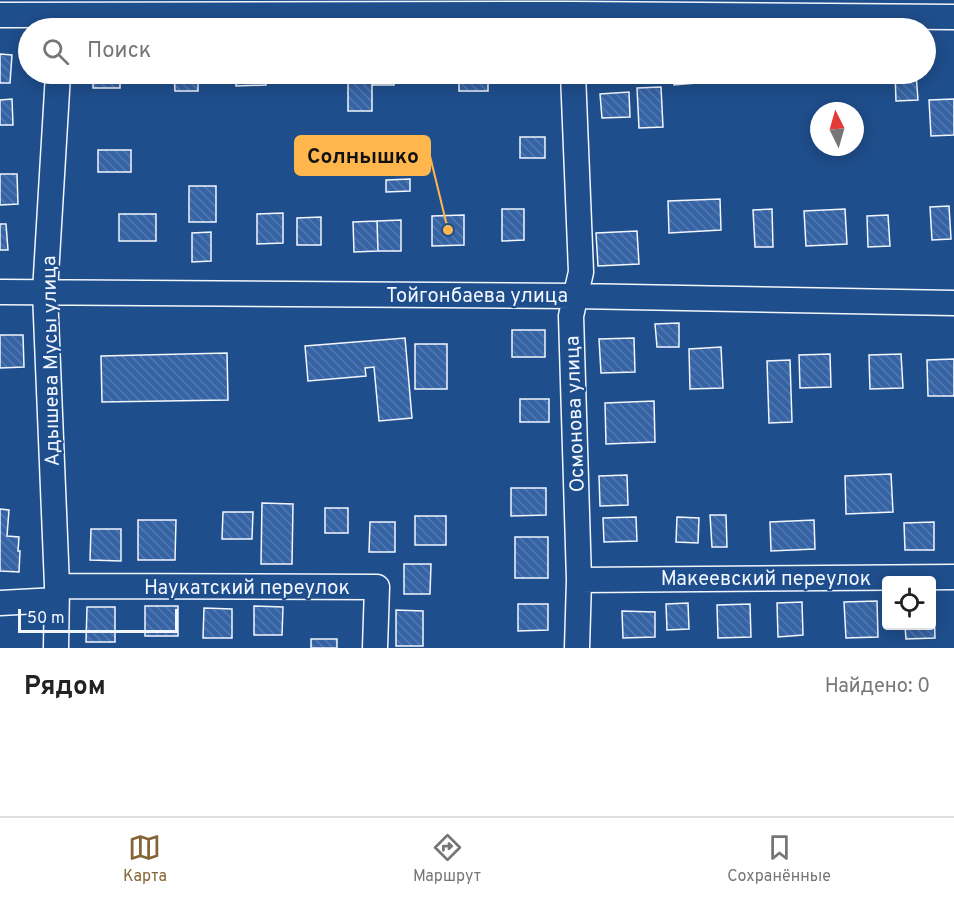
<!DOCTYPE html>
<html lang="ru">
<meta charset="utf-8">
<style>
body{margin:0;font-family:Overpass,sans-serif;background:#f6f6f6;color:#222}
.controls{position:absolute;right:18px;bottom:18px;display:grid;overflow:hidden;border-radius:6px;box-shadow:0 3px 15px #0003}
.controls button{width:54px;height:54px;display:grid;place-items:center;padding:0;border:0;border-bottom:2px solid #e0e0e0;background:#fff;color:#222;font:30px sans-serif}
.compass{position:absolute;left:810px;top:102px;width:54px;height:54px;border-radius:50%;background:#fff;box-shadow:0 3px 15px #0003;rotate:355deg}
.scale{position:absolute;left:18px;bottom:15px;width:160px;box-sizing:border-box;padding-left:6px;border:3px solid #f2f6ff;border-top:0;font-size:16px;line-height:21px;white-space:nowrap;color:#f2f6ff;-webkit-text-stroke:4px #1f4e8c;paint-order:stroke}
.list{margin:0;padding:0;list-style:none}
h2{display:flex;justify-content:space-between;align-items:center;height:78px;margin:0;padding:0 24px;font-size:26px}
h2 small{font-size:20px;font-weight:400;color:#767676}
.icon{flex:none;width:33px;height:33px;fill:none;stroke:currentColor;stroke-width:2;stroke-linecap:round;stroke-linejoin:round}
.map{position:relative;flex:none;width:954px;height:648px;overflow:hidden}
.search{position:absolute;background:#fff;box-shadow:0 3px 15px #0003;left:18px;right:18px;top:18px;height:66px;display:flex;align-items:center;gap:15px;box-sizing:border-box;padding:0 21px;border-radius:33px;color:#767676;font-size:22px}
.sheet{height:168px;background:#fff}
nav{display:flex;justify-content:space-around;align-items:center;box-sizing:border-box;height:84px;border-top:2px solid #e0e0e0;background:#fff;font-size:16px;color:#767676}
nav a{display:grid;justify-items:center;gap:3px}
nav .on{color:#856535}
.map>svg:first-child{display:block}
</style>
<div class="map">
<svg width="954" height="648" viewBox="0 0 954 648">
<defs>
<pattern id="building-back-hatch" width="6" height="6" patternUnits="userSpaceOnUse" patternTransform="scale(1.5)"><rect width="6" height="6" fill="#3563a3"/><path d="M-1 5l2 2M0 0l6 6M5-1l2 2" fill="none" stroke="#537ab1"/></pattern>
</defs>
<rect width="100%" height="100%" fill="#1f4e8c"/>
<!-- building -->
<path fill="url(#building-back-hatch)" stroke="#f2f6ff" stroke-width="1.5" d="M 0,54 L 12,55 L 10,83 L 0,83 Z
M 93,74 L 120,74 L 120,88 L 93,88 Z
M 174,74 L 198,74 L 198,91 L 175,91 Z
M 235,74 L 266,74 L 266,85 L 236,86 Z
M 373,74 L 394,74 L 394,85 L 373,85 Z
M 422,74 L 448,74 L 448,81 L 422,81 Z
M 459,74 L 488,74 L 488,91 L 459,91 Z
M 494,74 L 526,74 L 526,80 L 494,80 Z
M 601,74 L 637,74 L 637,77 L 601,79 Z
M 673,74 L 695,74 L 696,83 L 674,85 Z
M 737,74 L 769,74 L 770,79 L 738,80 Z
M 802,74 L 826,74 L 827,82 L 802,83 Z
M 895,74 L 916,74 L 918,100 L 896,101 Z
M 348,81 L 372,81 L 372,111 L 348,111 Z
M 661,87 L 663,127 L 639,128 L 637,88 Z
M 629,92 L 630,117 L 602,118 L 600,94 Z
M 12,99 L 13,125 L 0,125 L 0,100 Z
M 954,99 L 954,135 L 931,136 L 929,100 Z
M 520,137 L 545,137 L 545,158 L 520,158 Z
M 98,150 L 131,150 L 131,172 L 98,172 Z
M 0,174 L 17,174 L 18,204 L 0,205 Z
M 410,179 L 410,191 L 386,192 L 386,180 Z
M 189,186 L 216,186 L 216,222 L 189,222 Z
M 720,199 L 721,230 L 669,233 L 668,201 Z
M 949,206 L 951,239 L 932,240 L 930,207 Z
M 502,209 L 524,209 L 524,240 L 502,241 Z
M 772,209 L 773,247 L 755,247 L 753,210 Z
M 845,209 L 847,244 L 806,246 L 804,211 Z
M 283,213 L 283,243 L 257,244 L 257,214 Z
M 119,214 L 156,214 L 156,241 L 119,241 Z
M 464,215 L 464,245 L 432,246 L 432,216 Z
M 888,215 L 890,246 L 868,247 L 867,216 Z
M 321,217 L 321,245 L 297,245 L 297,218 Z
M 401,220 L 401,251 L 378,251 L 377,221 Z
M 377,221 L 378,251 L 354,252 L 353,222 Z
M 0,224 L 6,224 L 8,250 L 0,250 Z
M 637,231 L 639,264 L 598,266 L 596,233 Z
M 211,232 L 211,261 L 192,262 L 192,233 Z
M 679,323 L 679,347 L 657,347 L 655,324 Z
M 512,330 L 545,330 L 545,357 L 512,357 Z
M 0,335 L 23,335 L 24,367 L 0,368 Z
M 405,338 L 412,418 L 379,421 L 374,367 L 365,368 L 366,376 L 308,381 L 305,346 Z
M 634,338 L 635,372 L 601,373 L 599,339 Z
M 415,344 L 447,344 L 447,389 L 415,389 Z
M 721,347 L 723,388 L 690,389 L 689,349 Z
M 227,353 L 228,400 L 102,402 L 101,356 Z
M 830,354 L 831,387 L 800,388 L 799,355 Z
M 901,354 L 903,388 L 870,389 L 869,355 Z
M 954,359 L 954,396 L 928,396 L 927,360 Z
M 790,360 L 792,422 L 769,423 L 767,361 Z
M 520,399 L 549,399 L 549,422 L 520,422 Z
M 654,401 L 655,442 L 606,444 L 605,403 Z
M 891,474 L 893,512 L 846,514 L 845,476 Z
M 627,475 L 628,505 L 600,506 L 599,476 Z
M 511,488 L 546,488 L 546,515 L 511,516 Z
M 262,503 L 293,504 L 292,564 L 261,564 Z
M 325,508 L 348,508 L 348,533 L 325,533 Z
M 0,509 L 9,510 L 7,536 L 19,537 L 18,551 L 20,551 L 19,572 L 0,571 Z
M 223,512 L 253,512 L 252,539 L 222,539 Z
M 710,515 L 726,515 L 727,547 L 712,547 Z
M 415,516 L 446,516 L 446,545 L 415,545 Z
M 636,517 L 637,541 L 604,542 L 603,518 Z
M 677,517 L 699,518 L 698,543 L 676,542 Z
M 138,520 L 176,520 L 175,560 L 138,560 Z
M 814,520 L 815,549 L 771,551 L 770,522 Z
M 370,522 L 395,522 L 395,552 L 369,552 Z
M 934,522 L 934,550 L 905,550 L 904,523 Z
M 91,529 L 121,529 L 121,561 L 90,560 Z
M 515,537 L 548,537 L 548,578 L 515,578 Z
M 404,564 L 431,564 L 430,594 L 404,594 Z
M 877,601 L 878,637 L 846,638 L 844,602 Z
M 802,602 L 803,635 L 778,637 L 777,603 Z
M 688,603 L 689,629 L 667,630 L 666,604 Z
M 518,604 L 548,604 L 548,630 L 518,631 Z
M 750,604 L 751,637 L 718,638 L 717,605 Z
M 145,606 L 178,606 L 178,636 L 145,636 Z
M 254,606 L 283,607 L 282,635 L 254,635 Z
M 87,607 L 115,607 L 115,642 L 86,642 Z
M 932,607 L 934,607 L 935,638 L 906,639 L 905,626 L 932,626 Z
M 204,608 L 232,609 L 232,638 L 203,638 Z
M 396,610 L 423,611 L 423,646 L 396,646 Z
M 622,611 L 655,612 L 655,637 L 623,638 Z
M 311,639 L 337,639 L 337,648 L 311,648 Z"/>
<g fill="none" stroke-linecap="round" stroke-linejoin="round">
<!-- minor casing -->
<g stroke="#f2f6ff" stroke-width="27">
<path id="minor" d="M 0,15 L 571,14 L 954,17
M 573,74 L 581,272 L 571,316 L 579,580 L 577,648
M 0,292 L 575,296 L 954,303
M 579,580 L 954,577
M 57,586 L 377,587 L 375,648
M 0,603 L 56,600
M 56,648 L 57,586 L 45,292 L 58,74"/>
</g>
<!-- minor -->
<use href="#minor" stroke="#1f4e8c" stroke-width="24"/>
</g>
<g text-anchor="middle" stroke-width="4.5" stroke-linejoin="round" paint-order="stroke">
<!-- street labels -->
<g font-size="20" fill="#f2f6ff" stroke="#1f4e8c">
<text x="477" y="302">Тойгонбаева улица</text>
<text transform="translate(50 361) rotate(-91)" y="7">Адышева Мусы улица</text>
<text transform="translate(574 414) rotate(-92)" y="7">Осмонова улица</text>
<text x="766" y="585">Макеевский переулок</text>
<text x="247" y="594">Наукатский переулок</text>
</g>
</g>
<!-- callouts -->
<path fill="none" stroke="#ffb74d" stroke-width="2" d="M448 230L430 156"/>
<circle fill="#ffb74d" stroke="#1f4e8c" stroke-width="2" cx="448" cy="230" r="6"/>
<rect fill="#ffb74d" stroke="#ffb74d" stroke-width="2" x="295" y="136" width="135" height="39" rx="6"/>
<g font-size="21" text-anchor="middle" font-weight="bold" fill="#111">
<text x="363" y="163">Солнышко</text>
</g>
</svg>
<div class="controls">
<button><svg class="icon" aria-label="locate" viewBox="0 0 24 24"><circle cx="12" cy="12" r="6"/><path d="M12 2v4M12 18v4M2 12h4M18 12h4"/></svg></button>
</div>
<svg class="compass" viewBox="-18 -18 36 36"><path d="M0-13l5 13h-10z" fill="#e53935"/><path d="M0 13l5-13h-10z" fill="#767676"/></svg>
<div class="scale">50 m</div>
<div class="search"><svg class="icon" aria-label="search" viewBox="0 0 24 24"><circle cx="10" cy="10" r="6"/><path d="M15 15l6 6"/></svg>Поиск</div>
</div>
<section class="sheet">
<h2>Рядом<small>Найдено: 0</small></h2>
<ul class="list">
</ul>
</section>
<nav>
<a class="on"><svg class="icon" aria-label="map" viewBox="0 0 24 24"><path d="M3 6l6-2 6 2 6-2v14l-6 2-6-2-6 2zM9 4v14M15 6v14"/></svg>Карта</a>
<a><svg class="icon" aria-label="directions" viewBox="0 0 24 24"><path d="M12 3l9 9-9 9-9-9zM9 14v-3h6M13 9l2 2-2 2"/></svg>Маршрут</a>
<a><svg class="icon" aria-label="saved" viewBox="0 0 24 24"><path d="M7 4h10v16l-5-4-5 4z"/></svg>Сохранённые</a>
</nav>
